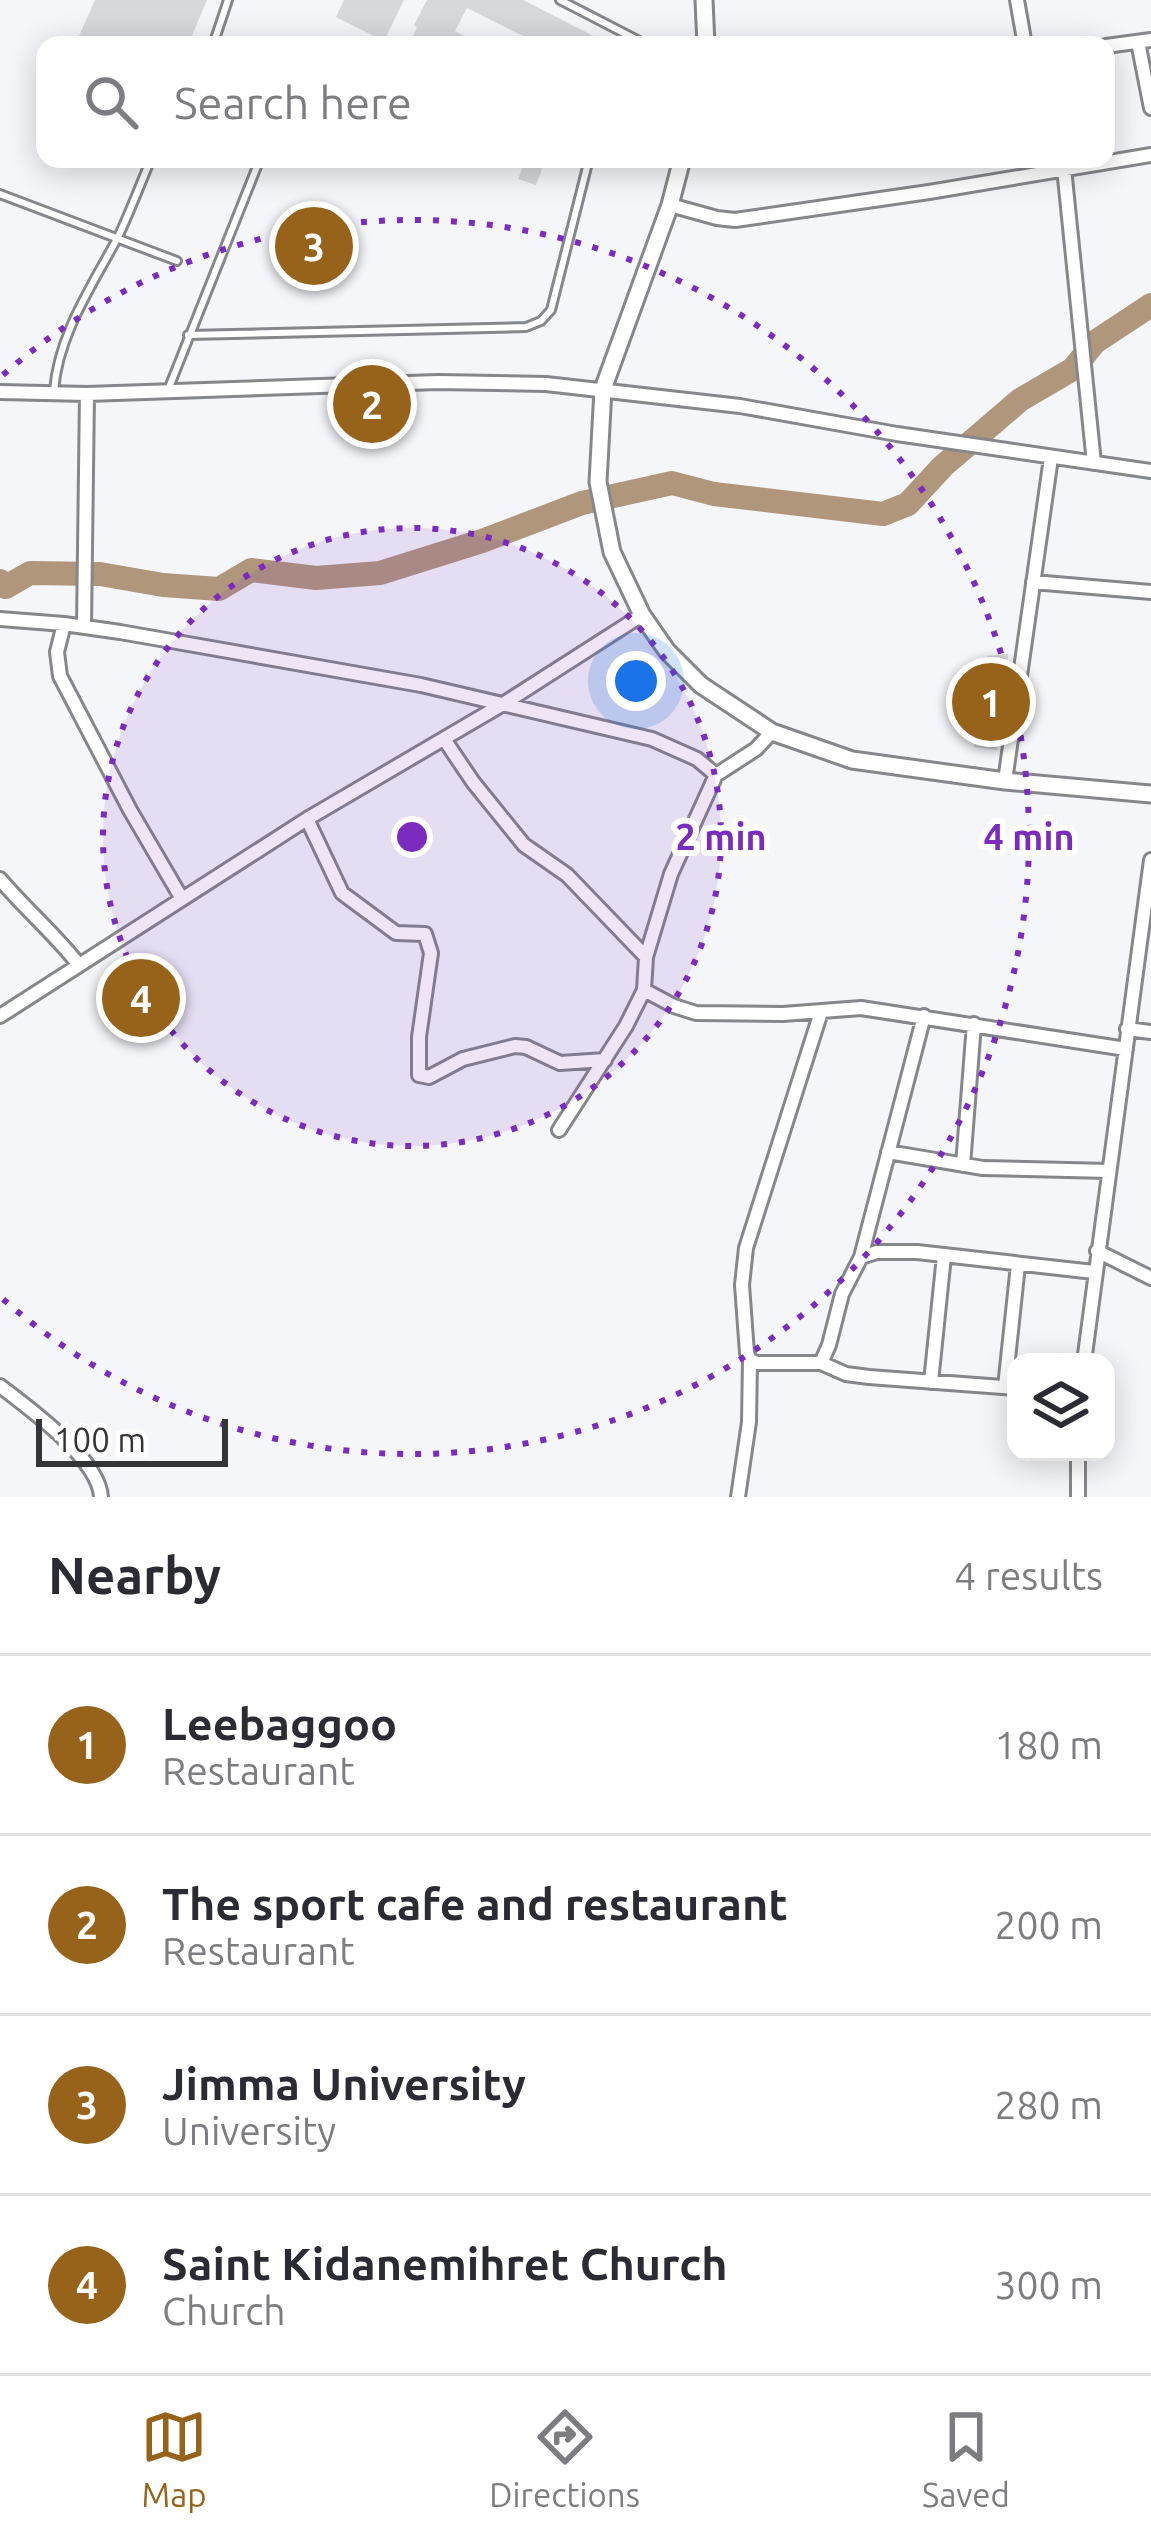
<!DOCTYPE html>
<style>
body{margin:0;font-family:Ubuntu,sans-serif;background:#f7f7f7;color:#2b2b33}
.controls{position:absolute;right:36px;bottom:36px;display:grid;overflow:hidden;border-radius:24px;box-shadow:0 6px 30px #0003}
.controls button{width:108px;height:108px;display:grid;place-items:center;padding:0;border:0;border-bottom:3px solid #e1e1e2;background:#fff;color:#2b2b33;font:60px sans-serif}
.scale{position:absolute;left:36px;bottom:30px;width:192px;box-sizing:border-box;padding-left:12px;border:6px solid #343536;border-top:0;font-size:33px;line-height:42px;white-space:nowrap;color:#343536;-webkit-text-stroke:9px #fff;paint-order:stroke}
.you{position:absolute;left:636px;top:681px;width:42px;height:42px;margin:-30px;border:9px solid #fff;border-radius:50%;background:#1a73e8;box-shadow:0 0 0 18px #1a73e833}
.badge{display:grid;place-items:center;width:78px;height:78px;border-radius:50%;background:#976219;color:#fff;font-size:39px;font-weight:700}
.pin{position:absolute;translate:-50% -50%;border:6px solid #fff;box-shadow:0 3px 12px #0006}
.list{margin:0;padding:0;list-style:none}
h2{display:flex;justify-content:space-between;align-items:center;height:156px;margin:0;padding:0 48px;font-size:51px}
h2 small{font-size:39px;font-weight:400;color:#7c7c81}
.list li{display:grid;grid-template-columns:78px 1fr auto;gap:36px;align-items:center;box-sizing:border-box;height:180px;padding:0 48px;border-top:3px solid #e1e1e2}
.list b{display:block;font-size:45px;white-space:nowrap}
.list p{margin:0;font-size:39px;white-space:nowrap;color:#7c7c81}
.list em{font-size:39px;font-style:normal;color:#7c7c81}
.icon{flex:none;width:66px;height:66px;fill:none;stroke:currentColor;stroke-width:2;stroke-linecap:round;stroke-linejoin:round}
.map{position:relative;flex:none;width:1151px;height:1497px;overflow:hidden}
.search{position:absolute;background:#fff;box-shadow:0 6px 30px #0003;left:36px;right:36px;top:36px;height:132px;display:flex;align-items:center;gap:30px;box-sizing:border-box;padding:0 42px;border-radius:24px;color:#7c7c81;font-size:45px}
.sheet{height:876px;background:#fff}
nav{display:flex;justify-content:space-around;align-items:center;box-sizing:border-box;height:168px;border-top:3px solid #e1e1e2;background:#fff;font-size:33px;color:#7c7c81}
nav a{display:grid;justify-items:center;gap:6px}
nav .on{color:#976219}
.map>svg:first-child{display:block}
</style>
<div class="map">
<svg width="1151" height="1497" viewBox="0 0 1151 1497">
<rect width="100%" height="100%" fill="#f4f6f9"/>
<g fill="none" stroke-linecap="round" stroke-linejoin="round">
<!-- river -->
<path stroke="#b0977b" stroke-width="24" d="M 0,581 L 6,587 L 30,573 L 100,574 L 163,585 L 219,589 L 251,570 L 316,578 L 380,573 L 482,541 L 582,503 L 672,483 L 714,494 L 883,514 L 908,504 L 943,466 L 1020,400 L 1073,369 L 1095,342 L 1151,305"/>
</g>
<!-- building -->
<path fill="#d6d8db" d="M 95,0 L 207,0 L 188,45 L 75,45 Z
M 344,0 L 404,0 L 384,41 L 336,17 Z
M 427,0 L 523,0 L 611,45 L 541,45 L 467,8 L 455,31 L 481,45 L 409,45 L 417,27 L 414,25 Z
M 526,159 L 546,159 L 536,185 L 518,179 Z
M 1008,654 L 997,750 L 974,747 L 987,656 Z
M 141,976 L 167,991 L 161,1015 L 141,1029 L 133,1025 L 115,1005 L 122,988 Z"/>
<g fill="none" stroke-linecap="round" stroke-linejoin="round">
<!-- service casing -->
<g stroke="#85878a" stroke-width="12">
<path id="service" d="M 560,0 L 647,45
M 213,45 L 228,0
M 0,194 L 177,261
M 188,335 L 526,327 L 541,321 L 551,310 L 589,159
M 168,390 L 260,159
M 54,391 C 58,335 92,286 118,237 C 130,212 140,185 151,159"/>
</g>
<!-- minor casing -->
<g stroke="#85878a" stroke-width="18">
<path id="minor" d="M 1017,0 L 1025,45
M 1138,42 L 1151,108
M 1106,46 L 1151,40
M 1064,168 L 1094,463
M 670,205 L 717,218 L 735,220 L 929,192 L 1151,155
M 0,392 L 87,394 L 438,382 L 546,384 L 740,406 L 897,434 L 1151,471
M 1033,582 L 1151,592
M 0,619 L 64,624 L 120,632 L 421,685 L 652,739 L 697,759 L 716,775
M 64,624 L 57,652 L 60,676 L 130,810 L 182,899
M 84,626 L 87,394
M 444,739 L 473,782 L 524,845 L 567,875 L 646,957
M 1005,781 L 1051,458
M 307,819 L 342,893 L 396,933 L 425,934 L 431,953 L 419,1037 L 419,1075 L 429,1077 L 463,1059 L 515,1046 L 526,1047 L 560,1063 L 605,1060
M 0,879 C 25,909 55,934 79,965
M 644,990 L 674,1006 L 696,1013 L 783,1014 L 861,1008 L 1126,1049
M 821,1012 L 746,1248 L 742,1285 L 747,1353 L 750,1360 L 757,1363 L 821,1363 L 846,1374 L 869,1377 L 1016,1388
M 0,1016 L 307,819 L 503,704 L 642,615
M 1127,1029 L 1151,1032
M 559,1130 L 626,1026 L 644,990 L 646,957 L 671,874 L 716,775 L 756,749 L 772,732
M 888,1152 L 983,1168 L 1109,1171
M 963,1165 L 974,1024
M 1097,1251 L 1151,1278
M 861,1257 L 924,1016
M 1084,1362 L 1151,860
M 821,1363 L 829,1345 L 842,1294 L 861,1257 L 877,1252 L 917,1252 L 1094,1272
M 931,1382 L 944,1256
M 0,1386 C 29,1408 99,1459 101,1497
M 1005,1387 L 1018,1265
M 1078,1452 L 1078,1497
M 738,1497 L 749,1422 L 750,1360"/>
</g>
<!-- tertiary casing -->
<g stroke="#85878a" stroke-width="21">
<path id="tertiary" d="M 704,0 L 706,45
M 682,159 L 670,205 L 603,389 L 598,482 L 612,552 L 642,615 L 667,651 L 701,685 L 772,732 L 852,760 L 1005,781 L 1151,794"/>
</g>
<!-- service -->
<use href="#service" stroke="#fff" stroke-width="6"/>
<!-- minor -->
<use href="#minor" stroke="#fff" stroke-width="12"/>
<!-- tertiary -->
<use href="#tertiary" stroke="#fff" stroke-width="15"/>
</g>
<!-- distance rings -->
<circle cx="412" cy="837" r="309" fill="#7b2cbf" fill-opacity=".12"/>
<g fill="none" stroke="#7b2cbf" stroke-width="6" stroke-dasharray="6 12">
<circle cx="412" cy="837" r="309"/>
<path d="M3 375A617 617 0 1 1 3 1299"/>
</g>
<circle cx="412" cy="837" r="18" fill="#7b2cbf" stroke="#fff" stroke-width="6"/>
<g font-size="36" text-anchor="middle" font-weight="bold" fill="#7b2cbf" stroke="#fff" stroke-width="12" stroke-linejoin="round" paint-order="stroke">
<text x="721" y="850">2 min</text>
<text x="1029" y="850">4 min</text>
</g>
</svg>
<div class="controls">
<button><svg class="icon" aria-label="layers" viewBox="0 0 24 24"><path d="M12 4l9 5-9 5-9-5zM3 14l9 5 9-5"/></svg></button>
</div>
<div class="scale">100 m</div>
<div class="you"></div>
<div class="pin badge" style="left:991px;top:702px">1</div>
<div class="pin badge" style="left:372px;top:404px">2</div>
<div class="pin badge" style="left:314px;top:246px">3</div>
<div class="pin badge" style="left:141px;top:998px">4</div>
<div class="search"><svg class="icon" aria-label="search" viewBox="0 0 24 24"><circle cx="10" cy="10" r="6"/><path d="M15 15l6 6"/></svg>Search here</div>
</div>
<section class="sheet">
<h2>Nearby<small>4 results</small></h2>
<ul class="list">
<li><span class="badge">1</span><div><b>Leebaggoo</b><p>Restaurant</p></div><em>180 m</em></li>
<li><span class="badge">2</span><div><b>The sport cafe and restaurant</b><p>Restaurant</p></div><em>200 m</em></li>
<li><span class="badge">3</span><div><b>Jimma University</b><p>University</p></div><em>280 m</em></li>
<li><span class="badge">4</span><div><b>Saint Kidanemihret Church</b><p>Church</p></div><em>300 m</em></li>
</ul>
</section>
<nav>
<a class="on"><svg class="icon" aria-label="map" viewBox="0 0 24 24"><path d="M3 6l6-2 6 2 6-2v14l-6 2-6-2-6 2zM9 4v14M15 6v14"/></svg>Map</a>
<a><svg class="icon" aria-label="directions" viewBox="0 0 24 24"><path d="M12 3l9 9-9 9-9-9zM9 14v-3h6M13 9l2 2-2 2"/></svg>Directions</a>
<a><svg class="icon" aria-label="saved" viewBox="0 0 24 24"><path d="M7 4h10v16l-5-4-5 4z"/></svg>Saved</a>
</nav>
